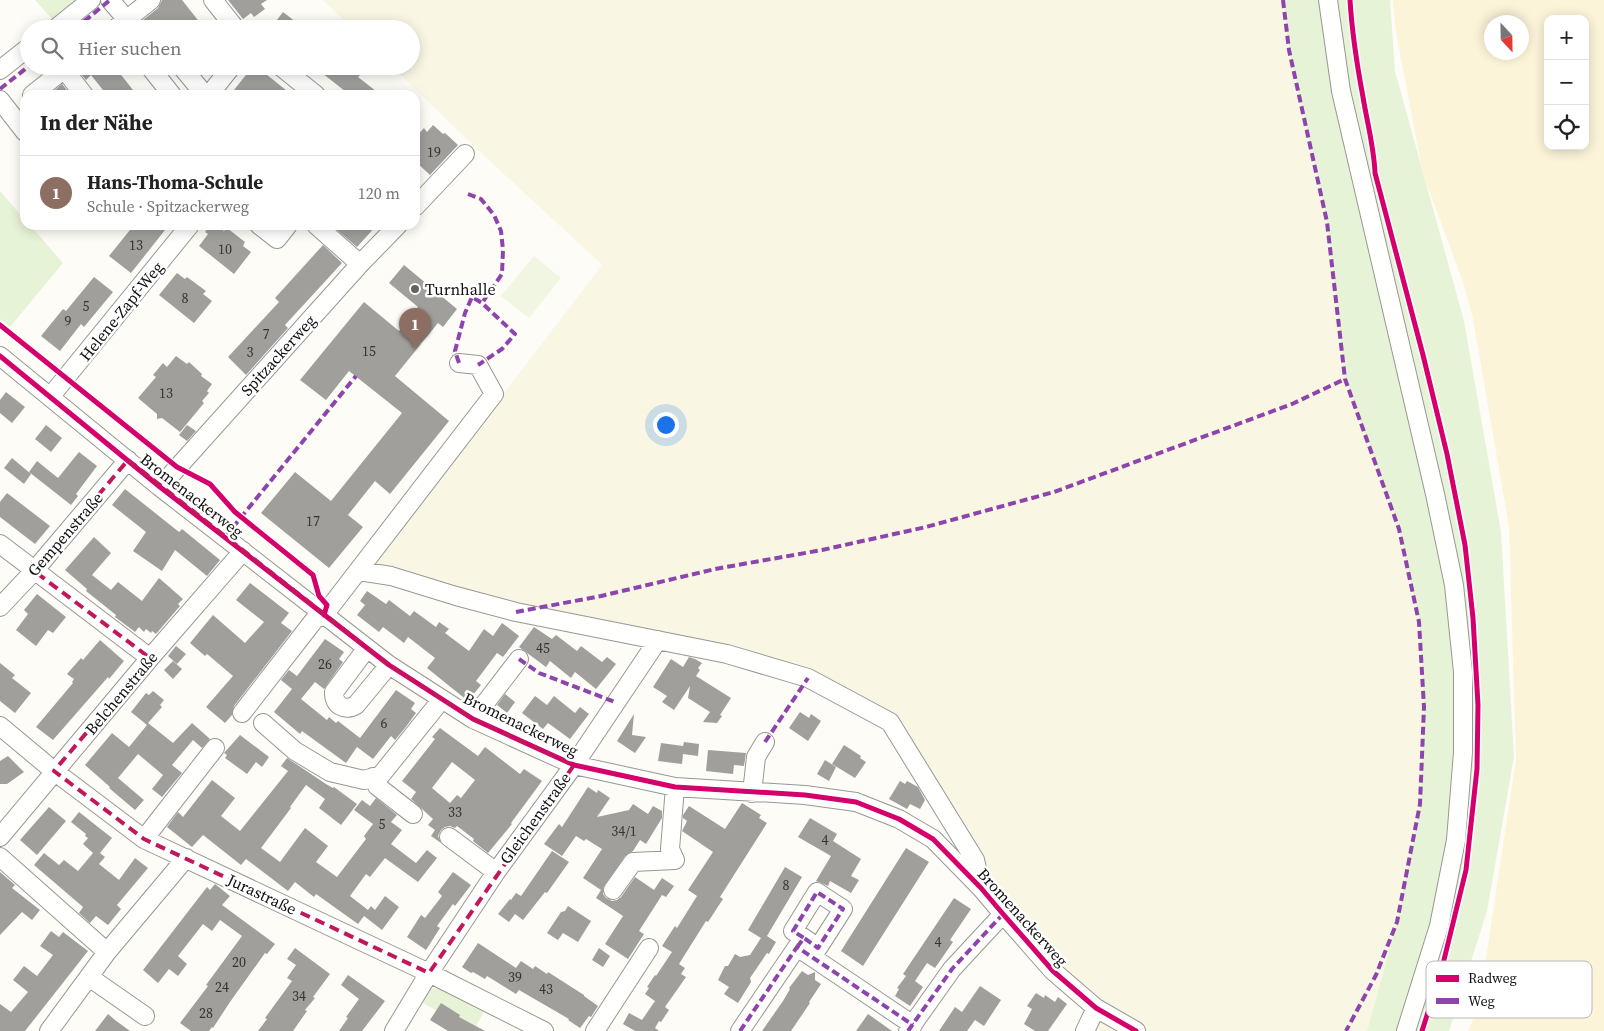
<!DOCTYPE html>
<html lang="de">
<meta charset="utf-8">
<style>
body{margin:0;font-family:"Source Serif 4",serif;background:#f6f6f6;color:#222}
.controls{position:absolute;right:15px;top:15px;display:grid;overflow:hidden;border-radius:10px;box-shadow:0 2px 12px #0003}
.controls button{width:45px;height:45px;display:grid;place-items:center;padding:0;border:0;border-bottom:1px solid #e0e0e0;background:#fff;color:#222;font:25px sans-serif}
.compass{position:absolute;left:1484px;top:15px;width:45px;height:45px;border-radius:50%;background:#fff;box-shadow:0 2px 12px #0003;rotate:158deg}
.you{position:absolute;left:665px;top:424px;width:18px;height:18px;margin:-12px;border:4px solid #fff;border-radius:50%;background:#1a73e8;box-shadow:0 0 0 8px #1a73e833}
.badge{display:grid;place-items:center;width:32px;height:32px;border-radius:50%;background:#2563eb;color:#fff;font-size:16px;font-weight:700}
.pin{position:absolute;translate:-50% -41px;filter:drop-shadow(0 1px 2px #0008)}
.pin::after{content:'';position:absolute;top:26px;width:18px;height:15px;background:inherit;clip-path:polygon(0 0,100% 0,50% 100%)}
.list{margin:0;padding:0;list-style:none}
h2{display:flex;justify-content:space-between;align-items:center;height:65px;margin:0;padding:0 20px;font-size:21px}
h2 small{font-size:16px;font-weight:400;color:#767676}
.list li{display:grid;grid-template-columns:32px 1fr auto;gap:15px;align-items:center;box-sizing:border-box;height:75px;padding:0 20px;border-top:1px solid #e0e0e0}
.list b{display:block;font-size:19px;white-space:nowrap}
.list p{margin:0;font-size:16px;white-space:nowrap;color:#767676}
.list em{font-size:16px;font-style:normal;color:#767676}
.icon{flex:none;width:28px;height:28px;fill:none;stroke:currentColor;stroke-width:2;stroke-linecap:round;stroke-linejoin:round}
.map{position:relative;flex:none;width:1604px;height:1031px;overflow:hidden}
.search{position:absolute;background:#fff;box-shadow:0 2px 12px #0003;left:20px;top:20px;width:400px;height:55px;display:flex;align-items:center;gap:12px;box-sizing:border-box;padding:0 18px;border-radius:28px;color:#767676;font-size:19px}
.panel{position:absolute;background:#fff;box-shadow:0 2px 12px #0003;left:20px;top:90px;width:400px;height:140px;border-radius:15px}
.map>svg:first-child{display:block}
</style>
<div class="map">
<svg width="1604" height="1031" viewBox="0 0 1604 1031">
<rect width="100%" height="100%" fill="#fdfcf7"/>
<!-- farmland -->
<path fill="#f9f7e4" d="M 323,0 L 1283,0 L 1289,50 L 1327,222 L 1419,622 L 1424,707 L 1420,804 L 1397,922 L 1367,1031 L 1086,1031 L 1096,1008 L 1003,914 L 890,722 L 808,678 L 516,612 L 601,596 L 638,587 L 526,608 L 371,568 L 373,564 L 602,265 L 477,149 L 391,66 L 411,66 L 411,29 L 353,29 Z"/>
<!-- green -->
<path fill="#e7f3d7" d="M 35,0 L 79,0 L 54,21 Z
M 1283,0 L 1390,0 L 1395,71 L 1464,321 L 1501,532 L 1514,757 L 1487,911 L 1449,1031 L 1367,1031 L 1397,922 L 1420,804 L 1424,707 L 1419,622 L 1399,529 L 1345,379 L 1327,222 L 1289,50 Z
M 0,191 L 25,220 L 25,225 L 30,225 L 63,263 L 10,327 L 0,319 Z
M 434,988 L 440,989 L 484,1012 L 473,1031 L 421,1002 L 429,990 Z"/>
<!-- sand -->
<path fill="#fcf4d9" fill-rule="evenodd" d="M 1393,0 L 1604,0 L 1604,1031 L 1468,1031 L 1479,1005 L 1516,759 L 1509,527 L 1473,319 L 1463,282 L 1423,174 L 1396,33 ZM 1548,19 L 1585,19 L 1585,146 L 1548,146 ZM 1492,22 L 1522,22 L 1522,52 L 1492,52 Z"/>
<!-- pitch -->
<path fill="#f0f6e1" d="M 534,256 L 561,278 L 529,318 L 501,296 Z"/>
<!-- building -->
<path fill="#a19f9c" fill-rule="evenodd" d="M 162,0 L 182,0 L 205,29 L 149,29 L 142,21 L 158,8 Z
M 228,0 L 267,0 L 261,4 L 265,9 L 254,17 L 251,13 L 243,19 Z
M 283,12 L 305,29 L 270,29 Z
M 82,66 L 114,66 L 137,95 L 107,95 L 91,75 L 86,80 L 78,70 Z
M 253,66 L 256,66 L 292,95 L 230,95 Z
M 313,66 L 352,66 L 361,74 L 358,77 L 381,95 L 350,95 Z
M 62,84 L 69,93 L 66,95 L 49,95 Z
M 433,125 L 443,134 L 445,133 L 458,145 L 430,175 L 415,161 L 415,138 L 424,128 L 427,132 Z
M 134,225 L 169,225 L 131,273 L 109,256 Z
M 210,225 L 217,225 L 224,231 L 227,228 L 245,242 L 243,246 L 251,252 L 234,274 L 199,246 L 208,234 L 205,232 Z
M 342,225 L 377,225 L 357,247 L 337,230 Z
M 323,245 L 342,263 L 285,325 L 288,328 L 246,375 L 228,357 L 279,302 L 275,298 Z
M 404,265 L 457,309 L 443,327 L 438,323 L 395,376 L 449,421 L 390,494 L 375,481 L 348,515 L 363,527 L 329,568 L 261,513 L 295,472 L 331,501 L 402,413 L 349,371 L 326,400 L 300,380 L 364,302 L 399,331 L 418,307 L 389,283 Z
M 177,273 L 185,279 L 187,277 L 206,291 L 203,294 L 212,301 L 194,323 L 159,295 Z
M 94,277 L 113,292 L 84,327 L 81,324 L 60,351 L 41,336 L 63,309 L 66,311 Z
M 176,356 L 187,364 L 189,362 L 202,374 L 201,376 L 212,384 L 207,391 L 209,393 L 202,401 L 204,403 L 180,432 L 162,418 L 157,419 L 157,414 L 138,398 L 156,377 L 153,375 L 163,363 L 167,367 Z
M 6,392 L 25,407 L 12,423 L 0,413 L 0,400 Z
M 46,425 L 62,438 L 51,452 L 35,439 Z
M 187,425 L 196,431 L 187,441 L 179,435 Z
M 79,452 L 97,466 L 76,494 L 78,496 L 71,505 L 29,472 L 37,461 L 58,478 Z
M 12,458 L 31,474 L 24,484 L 4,468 Z
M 125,489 L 179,532 L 182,529 L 220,560 L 207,576 L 175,550 L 162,571 L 133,551 L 146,532 L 112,505 Z
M 7,493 L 50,526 L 35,544 L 0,517 L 0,502 Z
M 94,537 L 111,553 L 92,575 L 111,590 L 118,582 L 142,601 L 159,578 L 183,599 L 178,604 L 180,606 L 156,634 L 152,631 L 151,633 L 146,629 L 144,632 L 139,627 L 135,632 L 115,617 L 116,615 L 86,591 L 87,589 L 65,570 Z
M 250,583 L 289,613 L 281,623 L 292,631 L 234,706 L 232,715 L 225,723 L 206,707 L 233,676 L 207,654 L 205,656 L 190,643 L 213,615 L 245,643 L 264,622 L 236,600 Z
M 367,591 L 386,604 L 389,600 L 410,616 L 414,611 L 436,627 L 439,622 L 449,629 L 445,633 L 469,651 L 484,629 L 493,636 L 502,623 L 519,636 L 503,657 L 497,653 L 476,681 L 481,685 L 468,701 L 427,668 L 435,658 L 408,637 L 404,643 L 383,627 L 379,632 L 357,615 L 365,605 L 360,601 Z
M 37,594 L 66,617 L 53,633 L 48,630 L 36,646 L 16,630 L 28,614 L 24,610 Z
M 534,627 L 552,639 L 556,635 L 577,651 L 581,646 L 602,662 L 607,657 L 616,664 L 596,689 L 575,672 L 571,678 L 550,661 L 546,667 L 519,647 Z
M 325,639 L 344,652 L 339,659 L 343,662 L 324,689 L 315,682 L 301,699 L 327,720 L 329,717 L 336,723 L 338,721 L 360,738 L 396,690 L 415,703 L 411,709 L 416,713 L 405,728 L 395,740 L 391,736 L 373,759 L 357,747 L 346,763 L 302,731 L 300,734 L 274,712 L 292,689 L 281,680 L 289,670 L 297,676 Z
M 100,640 L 124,661 L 109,679 L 108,677 L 53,740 L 36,727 L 73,683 L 72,682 L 74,679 L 67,674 L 81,658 L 83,660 Z
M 176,646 L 186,654 L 177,664 L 168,656 Z
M 689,657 L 695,659 L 702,663 L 698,668 L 700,670 L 696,676 L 731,698 L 720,715 L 722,716 L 717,723 L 703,722 L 710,712 L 688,698 L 690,686 L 674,710 L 662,702 L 667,696 L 653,687 L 671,659 L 683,667 Z
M 173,661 L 182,669 L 173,679 L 164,670 Z
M 0,663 L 15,675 L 12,678 L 31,693 L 15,713 L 0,701 Z
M 153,691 L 164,700 L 160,705 L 162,707 L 148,723 L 173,743 L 192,723 L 210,739 L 202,748 L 193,740 L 172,765 L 182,773 L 162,797 L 152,789 L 163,775 L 138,754 L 118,778 L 144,800 L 135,810 L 109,788 L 110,787 L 85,765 L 112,733 L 129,747 L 147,725 L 131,712 L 146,693 L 149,695 Z
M 505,694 L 515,702 L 507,713 L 497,705 Z
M 535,696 L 547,705 L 554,696 L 575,713 L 580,707 L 589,714 L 570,739 L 548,723 L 543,729 L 522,713 Z
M 800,712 L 809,718 L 811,714 L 821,721 L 808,741 L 789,728 Z
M 634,714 L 632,735 L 646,737 L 635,753 L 617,741 Z
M 440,728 L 478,756 L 485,747 L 520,774 L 524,769 L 542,781 L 511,823 L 512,824 L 488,853 L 473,841 L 474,839 L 457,826 L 455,828 L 450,826 L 445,827 L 441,830 L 438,836 L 441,843 L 431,836 L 435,830 L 428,825 L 433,819 L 411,799 L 416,792 L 402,781 L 435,739 L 432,737 ZM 452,762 L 475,780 L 461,798 L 457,795 L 450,803 L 432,788 Z
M 240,735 L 269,757 L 262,767 L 256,762 L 247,774 L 225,758 L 227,755 L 224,753 Z
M 684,742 L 699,744 L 698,756 L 683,754 L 682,764 L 658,761 L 661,743 L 683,746 Z
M 844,745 L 861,756 L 860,758 L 866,762 L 855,778 L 832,764 Z
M 708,750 L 746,753 L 744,766 L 734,765 L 733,774 L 706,771 Z
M 8,756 L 24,772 L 7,784 L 0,784 L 0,761 Z
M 287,758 L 326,784 L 333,788 L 334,787 L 357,804 L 341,825 L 319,808 L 325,799 L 306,785 L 290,807 L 291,808 L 261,848 L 280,862 L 305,828 L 328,846 L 316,862 L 337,877 L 366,839 L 364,836 L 373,824 L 354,810 L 362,800 L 370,806 L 376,798 L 397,815 L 391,822 L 402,830 L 391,844 L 416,863 L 427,850 L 437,858 L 418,882 L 385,858 L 370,877 L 366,874 L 350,896 L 368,910 L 371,906 L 375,910 L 385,896 L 399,907 L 382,930 L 364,916 L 358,924 L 316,894 L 314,897 L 295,882 L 288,891 L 246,859 L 241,865 L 203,835 L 192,847 L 167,827 L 178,812 L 183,817 L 212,780 L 235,798 L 221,816 L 240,831 L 288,771 L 281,766 Z
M 825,760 L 836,767 L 829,781 L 817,774 Z
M 900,781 L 905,784 L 907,781 L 918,787 L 925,800 L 920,809 L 910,804 L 907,809 L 889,799 Z
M 588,787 L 597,793 L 598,790 L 610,798 L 597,817 L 629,810 L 633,804 L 648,814 L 653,806 L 662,811 L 662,818 L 646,844 L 640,840 L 633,851 L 625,856 L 603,888 L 603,894 L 606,898 L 612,901 L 617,900 L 621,897 L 635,877 L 654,890 L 662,878 L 674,886 L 666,897 L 662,895 L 639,931 L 644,934 L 628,959 L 605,944 L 623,916 L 596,898 L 601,890 L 583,878 L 602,849 L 586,839 L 584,841 L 576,836 L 562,856 L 544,844 L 559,824 L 562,827 Z
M 742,803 L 761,815 L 759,818 L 767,823 L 720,897 L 723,899 L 708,922 L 706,921 L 679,964 L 685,968 L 681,974 L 686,977 L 665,1007 L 669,1010 L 661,1022 L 659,1021 L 655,1028 L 659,1031 L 635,1031 L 623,1024 L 629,1013 L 642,1020 L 655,1001 L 645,994 L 649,988 L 647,987 L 655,975 L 656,976 L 672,952 L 662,946 L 675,926 L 677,928 L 697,896 L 688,890 L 713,852 L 682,831 L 687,821 L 683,818 L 683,815 L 689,806 L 725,829 Z
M 49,807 L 66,821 L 37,855 L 20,840 Z
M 79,812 L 112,838 L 100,853 L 105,857 L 99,864 L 119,880 L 135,858 L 148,868 L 117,905 L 121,909 L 108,925 L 96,916 L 90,923 L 79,913 L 83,907 L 34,865 L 44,853 L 59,865 L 64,860 L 78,871 L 93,853 L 83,844 L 88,838 L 85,836 L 86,834 L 71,822 Z
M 810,818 L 837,834 L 833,841 L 861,859 L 851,876 L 859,880 L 851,893 L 830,881 L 828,886 L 816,881 L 831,856 L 798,837 Z
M 906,848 L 929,862 L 863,966 L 841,951 Z
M 552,851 L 569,862 L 547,893 L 545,892 L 523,920 L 515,914 L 509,922 L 498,914 L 510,899 L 511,900 L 516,893 L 521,896 Z
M 785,867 L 802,877 L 767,936 L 776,942 L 769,954 L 767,953 L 750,978 L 751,982 L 738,1003 L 724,994 L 729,987 L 718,980 L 725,966 L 728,966 L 735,954 L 740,957 L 750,955 L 761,938 L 748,930 Z
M 0,872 L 15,885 L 12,888 L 40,910 L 32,920 L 22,912 L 0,935 Z
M 453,872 L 471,885 L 455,906 L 453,904 L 437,926 L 440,928 L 426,950 L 407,937 L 421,915 L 425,918 L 442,896 L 438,892 Z
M 215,884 L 230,896 L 222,905 L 275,944 L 267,954 L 265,953 L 230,1002 L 213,1028 L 212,1027 L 209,1031 L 191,1031 L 180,1023 L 208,986 L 206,985 L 242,936 L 220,920 L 212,931 L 203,924 L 178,956 L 187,964 L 178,976 L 169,969 L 158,983 L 143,970 L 207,887 L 210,890 Z
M 954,898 L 971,909 L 950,940 L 953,942 L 935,968 L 927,963 L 915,981 L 923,987 L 910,1006 L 895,996 L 899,989 L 897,988 L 906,976 L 903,974 Z
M 568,906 L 591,921 L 578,942 L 563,933 L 558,940 L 547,933 L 561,912 L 565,911 Z
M 51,931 L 59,937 L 63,932 L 88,951 L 25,1031 L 0,1031 L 0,1004 L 11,1012 L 28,992 L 13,980 L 24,966 L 37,976 L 53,955 L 40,946 Z
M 478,943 L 516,968 L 521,961 L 533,969 L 535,966 L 547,974 L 548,972 L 584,995 L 584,996 L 598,1006 L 591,1017 L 589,1016 L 580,1028 L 568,1020 L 569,1019 L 519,990 L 516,994 L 487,976 L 485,979 L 473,972 L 471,973 L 462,967 Z
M 295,948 L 330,974 L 313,997 L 315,998 L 305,1010 L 307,1011 L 293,1031 L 258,1031 L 267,1019 L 265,1018 L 292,981 L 287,978 L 296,965 L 287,959 Z
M 599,948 L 610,956 L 603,967 L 592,960 Z
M 802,971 L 808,975 L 815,972 L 815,980 L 821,984 L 809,1002 L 810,1003 L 791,1031 L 762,1031 L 783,1001 L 790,989 L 789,988 Z
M 348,975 L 385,1001 L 362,1031 L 339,1031 L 348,1018 L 346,1017 L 359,999 L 341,985 Z
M 980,986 L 1001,1000 L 984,1026 L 975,1020 L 967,1031 L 939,1031 L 955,1007 L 962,1012 Z
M 1036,993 L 1044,998 L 1045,995 L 1055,1002 L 1058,997 L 1067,1004 L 1048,1031 L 1035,1031 L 1024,1024 L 1032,1009 L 1027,1006 Z
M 441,1003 L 460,1015 L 459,1017 L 485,1031 L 448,1031 L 430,1020 Z
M 108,1014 L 115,1020 L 130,1031 L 95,1031 Z
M 868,1014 L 892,1031 L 856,1031 Z"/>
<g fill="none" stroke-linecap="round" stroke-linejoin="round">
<!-- minor casing -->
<g stroke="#979795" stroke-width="20">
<path id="minor" d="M 110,0 L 134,28
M 213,0 L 236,29
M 1328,0 L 1341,91 L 1435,494 L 1454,585 L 1463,672 L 1463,752 L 1456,840 L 1439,926 L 1406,1031
M 55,29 L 91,0
M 115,29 L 151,0
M 149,66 L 172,95
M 181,66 L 205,95
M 280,66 L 316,95
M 64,69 L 84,95
M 0,70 L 29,47
M 32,95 L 68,66
M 209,95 L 232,66
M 0,100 L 25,132
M 415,207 L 465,154
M 259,225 L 277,239 L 288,225
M 316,225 L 360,264
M 0,356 L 160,487 L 367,648 L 389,665 L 473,719 L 574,765 L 675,787 L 805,795 L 856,802 L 899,819 L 933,839 L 981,888 L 1003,914 L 1053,971 L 1096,1008 L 1136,1031
M 50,397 L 190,225
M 160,487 L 360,264 L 398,225
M 0,544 L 150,658
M 359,571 L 391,576 L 456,596 L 516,612 L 727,654 L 808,678 L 890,722 L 975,860 L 981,887
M 0,607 L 34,571 L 128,460
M 367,648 L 334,692 C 333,705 345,712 356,705 L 389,665
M 242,713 L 315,619 L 324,615 L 494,394 L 478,365 L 459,363
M 473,719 L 519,659
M 263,723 L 295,751 L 330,772 L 364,780 L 381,775 L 442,699
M 0,726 L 54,771 L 144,839 L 429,973 L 544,1031
M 373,777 L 377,786 L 413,814
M 752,793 L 756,757 L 765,742
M 0,837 L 150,658 L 243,551
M 449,837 L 496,872
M 144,839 L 215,748
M 0,857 L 107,952
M 613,890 L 633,862 L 675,860 L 670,849 L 675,787
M 797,947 L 804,938 L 793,931 L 817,892 L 843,909 L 818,948 L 804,938
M 89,977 L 145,1016
M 49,1031 L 107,952 L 186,858
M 394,1031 L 429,973 L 496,872 L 574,765 L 658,640
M 595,1031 L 649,948
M 740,1031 L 797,947 L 913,1025
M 908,1031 L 952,969 L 1003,914
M 1085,1031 L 1096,1008"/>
</g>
<!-- minor -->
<use href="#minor" stroke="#fffffe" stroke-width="18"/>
<!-- quiet -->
<path stroke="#8e44ad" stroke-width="4" stroke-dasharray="8 4" stroke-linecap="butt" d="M 1283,0 L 1289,50 L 1327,222 L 1345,379 L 1399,529 L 1419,622 L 1424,707 L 1420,804 L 1397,922 L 1376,975 L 1346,1031
M 75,29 L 110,0
M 0,89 L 29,66
M 468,194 L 481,199 L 494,215 L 501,231 L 503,250 L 502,274 L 482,303
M 459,363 L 455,351 L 465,313 L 472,297 L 482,303 L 515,334 L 502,349 L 478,365
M 225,537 L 356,376
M 516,612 L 601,596 L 715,569 L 822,550 L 926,527 L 1054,492 L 1292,404 L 1345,379
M 519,659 L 539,673 L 615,702
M 765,742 L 808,678
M 797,947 L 804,938 L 793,931 L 817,892 L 843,909 L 818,948 L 804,938
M 740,1031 L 797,947 L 913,1025
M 908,1031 L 952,969 L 1003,914"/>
<!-- cycleway casing -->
<g stroke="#fff" stroke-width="8">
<path id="cycleway" d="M 1350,0 C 1352,32 1357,65 1363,97 C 1367,122 1374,147 1375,173 L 1423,355 L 1447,454 L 1465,545 L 1473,618 L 1478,705 L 1477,769 L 1466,870 L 1442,968 L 1422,1031
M 0,325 L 177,467 L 210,484 L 235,512 L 313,575 L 319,596 L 327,605 L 324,615
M 0,356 L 160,487 L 367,648 L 389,665 L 473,719 L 574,765 L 675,787 L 805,795 L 856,802 L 899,819 L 933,839 L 981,888 L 1003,914 L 1053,971 L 1096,1008 L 1136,1031"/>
</g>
<!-- cycleway -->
<use href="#cycleway" stroke="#d6006c" stroke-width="5"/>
</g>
<!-- marked area -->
<path fill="none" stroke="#c2185b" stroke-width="4" stroke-dasharray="10 6" stroke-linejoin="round" d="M 128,460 L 389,665 L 473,719 L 574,765 L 429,973 L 144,839 L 54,771 L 150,658 L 34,571 Z"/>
<!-- markers -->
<circle fill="#646362" stroke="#fff" stroke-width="2" cx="415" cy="289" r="5"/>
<g text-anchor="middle" stroke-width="5" stroke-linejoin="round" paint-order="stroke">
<!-- number labels -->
<g font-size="14" fill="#353434">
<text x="434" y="157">19</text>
<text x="136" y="250">13</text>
<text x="225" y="254">10</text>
<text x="185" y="303">8</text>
<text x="86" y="311">5</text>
<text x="68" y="326">9</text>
<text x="266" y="339">7</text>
<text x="369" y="356">15</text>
<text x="250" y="357">3</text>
<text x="166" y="398">13</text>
<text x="313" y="526">17</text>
<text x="543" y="653">45</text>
<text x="325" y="669">26</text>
<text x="384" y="728">6</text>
<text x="455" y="817">33</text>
<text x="382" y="829">5</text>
<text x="624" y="836">34/1</text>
<text x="825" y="845">4</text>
<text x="786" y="890">8</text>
<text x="938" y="947">4</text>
<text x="239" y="967">20</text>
<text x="515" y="982">39</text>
<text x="222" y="992">24</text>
<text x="546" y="994">43</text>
<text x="299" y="1001">34</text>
<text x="206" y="1018">28</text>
</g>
<!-- poi labels -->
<g font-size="16" fill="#111" stroke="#fff" text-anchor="start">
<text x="425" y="295">Turnhalle</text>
</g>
<!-- street labels -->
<g font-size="16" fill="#111" stroke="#fff">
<text transform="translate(121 311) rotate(-51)" y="6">Helene-Zapf-Weg</text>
<text transform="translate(278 355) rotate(-48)" y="6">Spitzackerweg</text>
<text transform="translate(192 495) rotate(38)" y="6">Bromenackerweg</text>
<text transform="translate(65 534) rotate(-49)" y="6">Gempenstraße</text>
<text transform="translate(121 693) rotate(-50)" y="6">Belchenstraße</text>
<text transform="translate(521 724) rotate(26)" y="6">Bromenackerweg</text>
<text transform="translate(535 818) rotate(-54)" y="6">Gleichenstraße</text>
<text transform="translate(262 894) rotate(25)" y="6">Jurastraße</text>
<text transform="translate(1023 917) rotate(48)" y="6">Bromenackerweg</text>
</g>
</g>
<!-- legend -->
<rect x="1426" y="961" width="166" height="57" rx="8" fill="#fff" stroke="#b8b8b8" stroke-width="1"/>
<rect x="1436" y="975" width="23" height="7" fill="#d6006c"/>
<rect x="1436" y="998" width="23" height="6" fill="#8e44ad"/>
<g font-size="14" fill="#111">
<text x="1468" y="983">Radweg</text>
<text x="1468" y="1006">Weg</text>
</g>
</svg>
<div class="controls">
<button>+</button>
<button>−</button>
<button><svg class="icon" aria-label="locate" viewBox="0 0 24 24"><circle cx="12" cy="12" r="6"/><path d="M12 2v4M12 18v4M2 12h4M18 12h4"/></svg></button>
</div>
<svg class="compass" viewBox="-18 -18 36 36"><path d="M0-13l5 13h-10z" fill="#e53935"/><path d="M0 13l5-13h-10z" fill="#767676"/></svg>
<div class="you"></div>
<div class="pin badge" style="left:415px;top:349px;background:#8d6e63">1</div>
<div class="search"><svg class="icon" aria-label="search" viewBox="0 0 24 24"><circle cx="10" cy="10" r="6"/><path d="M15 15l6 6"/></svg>Hier suchen</div>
<section class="panel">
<h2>In der Nähe<small></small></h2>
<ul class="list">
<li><span class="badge" style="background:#8d6e63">1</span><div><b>Hans-Thoma-Schule</b><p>Schule · Spitzackerweg</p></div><em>120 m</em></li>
</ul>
</section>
</div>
